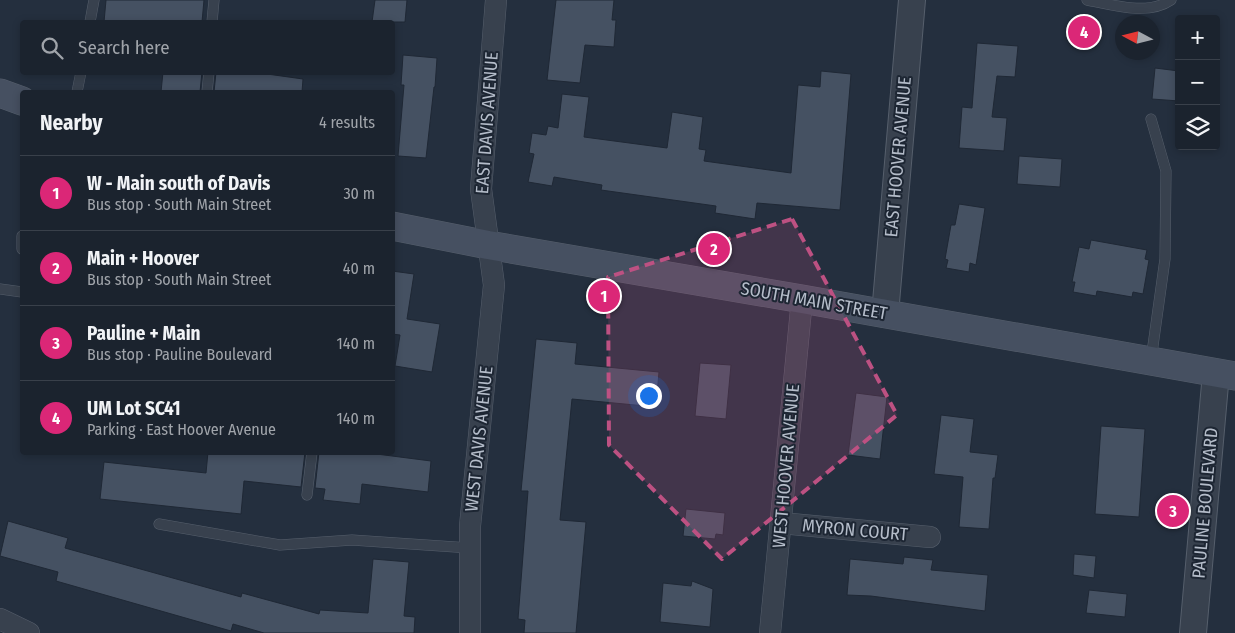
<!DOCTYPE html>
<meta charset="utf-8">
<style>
body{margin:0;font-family:"Fira Sans Condensed",sans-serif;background:#242b36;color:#f1f3f6}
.controls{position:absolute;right:15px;top:15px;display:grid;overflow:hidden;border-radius:5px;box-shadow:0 2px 8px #0003}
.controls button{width:45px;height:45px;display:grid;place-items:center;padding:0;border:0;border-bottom:1px solid #39404a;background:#1b232e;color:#f1f3f6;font:25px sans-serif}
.compass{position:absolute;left:1115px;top:15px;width:45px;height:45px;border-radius:50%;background:#1b232e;box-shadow:0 2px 8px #0003;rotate:277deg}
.you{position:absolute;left:648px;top:395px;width:18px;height:18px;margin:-12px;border:4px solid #fff;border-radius:50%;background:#1a73e8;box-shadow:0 0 0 8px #1a73e833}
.badge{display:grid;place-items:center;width:32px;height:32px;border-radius:50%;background:#db2777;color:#fff;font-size:16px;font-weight:700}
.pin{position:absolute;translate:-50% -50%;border:2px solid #fff;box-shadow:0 1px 5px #0006}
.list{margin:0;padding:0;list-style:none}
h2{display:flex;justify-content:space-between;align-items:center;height:65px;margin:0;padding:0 20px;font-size:21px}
h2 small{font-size:16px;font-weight:400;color:#a0a4aa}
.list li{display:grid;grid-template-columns:32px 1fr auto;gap:15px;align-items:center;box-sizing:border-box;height:75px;padding:0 20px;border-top:1px solid #39404a}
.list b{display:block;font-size:19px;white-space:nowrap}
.list p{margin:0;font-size:16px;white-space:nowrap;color:#a0a4aa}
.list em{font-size:16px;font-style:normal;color:#a0a4aa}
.icon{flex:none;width:28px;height:28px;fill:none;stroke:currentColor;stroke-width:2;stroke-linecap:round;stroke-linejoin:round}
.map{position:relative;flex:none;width:1235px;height:633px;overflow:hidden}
.search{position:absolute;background:#1b232e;box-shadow:0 2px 8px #0003;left:20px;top:20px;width:375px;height:55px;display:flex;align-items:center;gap:12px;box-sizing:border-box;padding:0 18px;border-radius:5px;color:#a0a4aa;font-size:19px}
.panel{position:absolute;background:#1b232e;box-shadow:0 2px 8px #0003;left:20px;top:90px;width:375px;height:365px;border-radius:5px}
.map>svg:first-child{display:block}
</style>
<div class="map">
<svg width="1235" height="633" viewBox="0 0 1235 633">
<rect width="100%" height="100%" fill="#242f3e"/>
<!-- building -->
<path fill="#455162" stroke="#1f2835" d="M 106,0 L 204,0 L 202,22 L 104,22 Z
M 375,0 L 407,0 L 405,22 L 372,22 Z
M 556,0 L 614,0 L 612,20 L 616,20 L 614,47 L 585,45 L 580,83 L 547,80 Z
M 977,43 L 1018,46 L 1015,77 L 997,76 L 992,117 L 1007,118 L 1004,151 L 959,148 L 962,107 L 972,108 Z
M 403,55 L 437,58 L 435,87 L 434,87 L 426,158 L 398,156 L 404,85 L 401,85 Z
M 1155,68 L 1179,71 L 1179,101 L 1152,99 Z
M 821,71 L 851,74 L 840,210 L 757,203 L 755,219 L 715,213 L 716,206 L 601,190 L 602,185 L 554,177 L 552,186 L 528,182 L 534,154 L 529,153 L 532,133 L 546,135 L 548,126 L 558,128 L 562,94 L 589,97 L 584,137 L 667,148 L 672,112 L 703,117 L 699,149 L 706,150 L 704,161 L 791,173 L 798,85 L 820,87 Z
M 163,72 L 202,72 L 200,92 L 161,92 Z
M 216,72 L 253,72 L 303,79 L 302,92 L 214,92 Z
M 1019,156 L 1062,159 L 1060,187 L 1017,184 Z
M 959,204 L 985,208 L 976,265 L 970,263 L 969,272 L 946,268 L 948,260 L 945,259 L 951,225 L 955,225 Z
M 1091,240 L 1147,250 L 1145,259 L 1149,260 L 1143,294 L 1133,292 L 1132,297 L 1097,291 L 1096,296 L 1073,292 L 1075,282 L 1072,282 L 1079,247 L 1089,249 Z
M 392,271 L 414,274 L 407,319 L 440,324 L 432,372 L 395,366 L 400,335 L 392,334 Z
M 536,339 L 577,343 L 575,364 L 659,372 L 656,407 L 572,399 L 560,520 L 586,522 L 576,633 L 524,633 L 525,620 L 518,619 L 528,491 L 521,491 Z
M 700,363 L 731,365 L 726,419 L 695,416 Z
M 856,393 L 887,397 L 880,459 L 848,455 Z
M 941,415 L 974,419 L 970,452 L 998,455 L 995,478 L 993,478 L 989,529 L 959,527 L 963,477 L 934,474 Z
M 1101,426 L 1145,429 L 1139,517 L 1095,514 Z
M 208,452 L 305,452 L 301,487 L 244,481 L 241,514 L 100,499 L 104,462 L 206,473 Z
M 319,452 L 361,452 L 431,461 L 428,492 L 362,484 L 360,504 L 323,500 L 325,489 L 315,488 Z
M 686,509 L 725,513 L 723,535 L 716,534 L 715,539 L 683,536 Z
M 8,521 L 68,538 L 65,548 L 241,597 L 242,593 L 319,614 L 320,610 L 368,613 L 373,559 L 409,562 L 404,616 L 415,617 L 414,633 L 264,633 L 233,624 L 231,631 L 56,581 L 58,572 L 0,556 Z
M 1074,554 L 1096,556 L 1094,578 L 1073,575 Z
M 904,557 L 933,560 L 931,570 L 988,575 L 985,611 L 871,596 L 847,595 L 850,559 L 903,564 Z
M 692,581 L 713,589 L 710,627 L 660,622 L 663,583 L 691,586 Z
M 1089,590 L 1127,594 L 1125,617 L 1086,613 Z"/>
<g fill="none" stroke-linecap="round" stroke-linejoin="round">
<!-- service casing -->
<g stroke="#565f6c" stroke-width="11">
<path id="service" d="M 1087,0 C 1113,5 1148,16 1171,0
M 90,22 L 94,0
M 212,22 L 214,0
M 77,92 L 81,72
M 207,92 L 209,72
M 22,236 L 22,249
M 0,289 L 22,292
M 1151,360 L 1165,259 L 1166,171 L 1151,119
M 307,495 L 312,452
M 159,524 L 280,545 L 352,540 L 470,548"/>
</g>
<!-- minor casing -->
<g stroke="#565f6c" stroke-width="22">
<path id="minor" d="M 781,523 L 930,537
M 0,619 L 29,633
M 470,633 L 470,526 L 494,285 L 481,189 L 496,0
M 770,633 L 802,299"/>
</g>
<!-- tertiary casing -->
<g stroke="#565f6c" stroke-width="28">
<path id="tertiary" d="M 885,314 L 912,0
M 1193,633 L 1216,373"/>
</g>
<!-- secondary casing -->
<g stroke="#565f6c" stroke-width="29">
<path id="secondary" d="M 0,93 L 22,101
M 392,226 L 488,245 L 802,299 L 1235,376"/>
</g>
<!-- service -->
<use href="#service" stroke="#38414e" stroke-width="10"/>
<!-- minor -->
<use href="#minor" stroke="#38414e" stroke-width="21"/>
<!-- tertiary -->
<use href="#tertiary" stroke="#38414e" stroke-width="26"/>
<!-- secondary -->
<use href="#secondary" stroke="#465061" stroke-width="28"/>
</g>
<!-- marked area -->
<path fill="#bd5182" fill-opacity="0.2" stroke="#bd5182" stroke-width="4" stroke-dasharray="10 6" stroke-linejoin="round" d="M 792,219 L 897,415 L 722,559 L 609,445 L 608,277 Z"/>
<g text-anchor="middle" stroke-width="4" stroke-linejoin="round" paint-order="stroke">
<!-- street labels -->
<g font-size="18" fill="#b4bcc9" stroke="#1d2633">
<text transform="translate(487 123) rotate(-86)" y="6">EAST DAVIS AVENUE</text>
<text transform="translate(898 157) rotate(-85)" y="6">EAST HOOVER AVENUE</text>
<text transform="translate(814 301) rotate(10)" y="6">SOUTH MAIN STREET</text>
<text transform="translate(479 439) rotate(-84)" y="6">WEST DAVIS AVENUE</text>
<text transform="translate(786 466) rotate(-85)" y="6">WEST HOOVER AVENUE</text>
<text transform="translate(1205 503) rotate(-85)" y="6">PAULINE BOULEVARD</text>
<text transform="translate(855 530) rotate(5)" y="6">MYRON COURT</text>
</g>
</g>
</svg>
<div class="controls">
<button>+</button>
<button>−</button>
<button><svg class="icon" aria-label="layers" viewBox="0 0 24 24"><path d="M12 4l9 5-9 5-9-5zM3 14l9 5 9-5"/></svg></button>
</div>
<svg class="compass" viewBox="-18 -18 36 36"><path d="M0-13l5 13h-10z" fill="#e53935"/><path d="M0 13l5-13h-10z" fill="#a0a4aa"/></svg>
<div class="you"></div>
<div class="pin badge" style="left:604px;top:296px">1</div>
<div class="pin badge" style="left:714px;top:249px">2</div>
<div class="pin badge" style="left:1173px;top:511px">3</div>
<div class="pin badge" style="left:1084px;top:32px">4</div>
<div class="search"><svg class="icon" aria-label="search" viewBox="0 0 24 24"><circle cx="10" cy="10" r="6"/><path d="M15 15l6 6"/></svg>Search here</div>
<section class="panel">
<h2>Nearby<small>4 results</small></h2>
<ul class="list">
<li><span class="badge">1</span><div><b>W - Main south of Davis</b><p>Bus stop · South Main Street</p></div><em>30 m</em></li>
<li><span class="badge">2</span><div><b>Main + Hoover</b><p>Bus stop · South Main Street</p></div><em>40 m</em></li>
<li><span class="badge">3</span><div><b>Pauline + Main</b><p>Bus stop · Pauline Boulevard</p></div><em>140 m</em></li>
<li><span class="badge">4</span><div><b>UM Lot SC41</b><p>Parking · East Hoover Avenue</p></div><em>140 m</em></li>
</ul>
</section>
</div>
